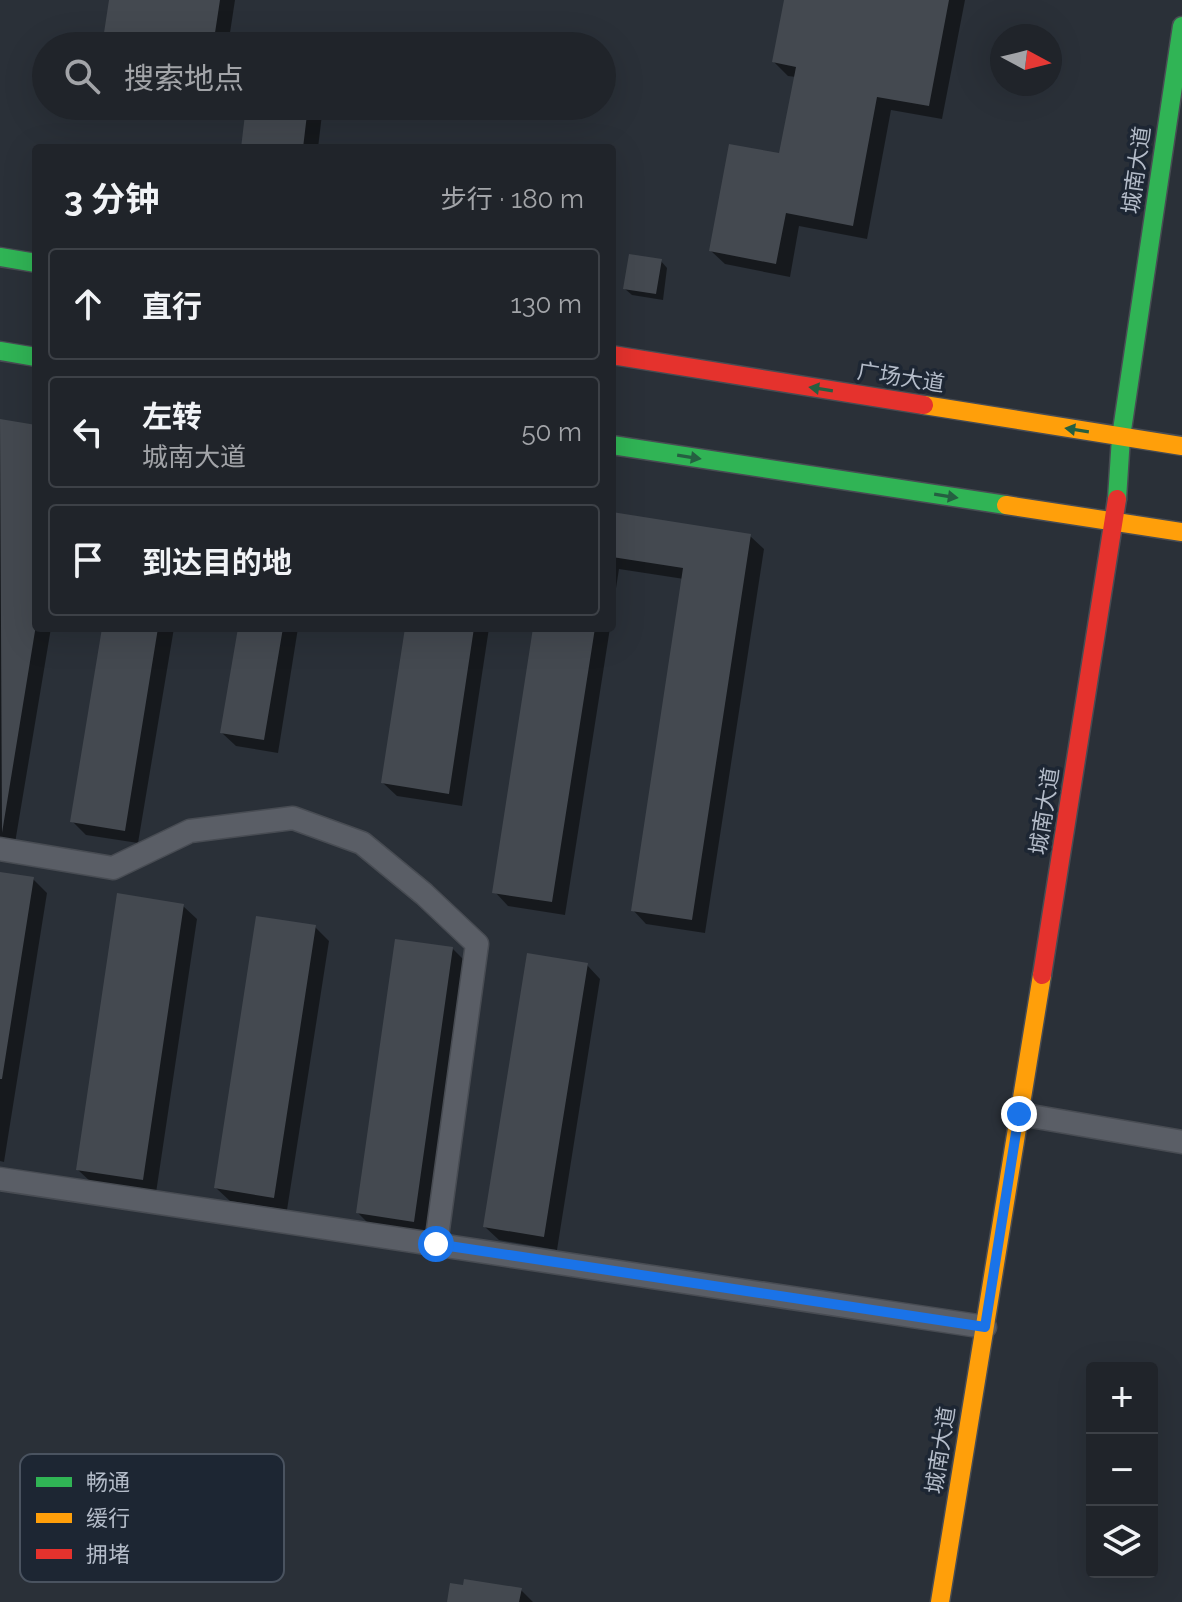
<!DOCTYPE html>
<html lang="zh">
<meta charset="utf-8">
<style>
body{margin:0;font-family:Raleway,"Noto Sans SC",sans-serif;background:#2d3036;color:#f1f3f6}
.controls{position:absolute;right:24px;bottom:24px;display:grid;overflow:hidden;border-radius:8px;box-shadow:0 8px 32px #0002}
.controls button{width:72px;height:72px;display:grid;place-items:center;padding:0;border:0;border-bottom:2px solid #3d4147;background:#20242a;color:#f1f3f6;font:40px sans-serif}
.compass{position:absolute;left:990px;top:24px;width:72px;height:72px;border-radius:50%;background:#20242a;box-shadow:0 8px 32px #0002;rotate:97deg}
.stop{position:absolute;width:24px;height:24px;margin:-18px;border:6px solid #1a73e8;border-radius:50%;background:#fff}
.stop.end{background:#1a73e8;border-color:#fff;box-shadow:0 2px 8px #0008}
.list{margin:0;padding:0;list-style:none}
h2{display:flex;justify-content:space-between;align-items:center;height:104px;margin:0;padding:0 32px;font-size:34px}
h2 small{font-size:26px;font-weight:400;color:#a2a4a8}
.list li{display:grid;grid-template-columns:52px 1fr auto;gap:24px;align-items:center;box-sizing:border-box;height:112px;margin:0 16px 16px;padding:0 16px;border:2px solid #3d4147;border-radius:8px}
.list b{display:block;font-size:30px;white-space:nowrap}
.list p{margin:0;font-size:26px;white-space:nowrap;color:#a2a4a8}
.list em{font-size:26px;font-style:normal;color:#a2a4a8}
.icon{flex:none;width:44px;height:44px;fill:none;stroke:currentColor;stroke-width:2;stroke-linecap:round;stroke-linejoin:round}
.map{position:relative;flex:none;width:1182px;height:1602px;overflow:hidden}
.search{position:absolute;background:#20242a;box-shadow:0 8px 32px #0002;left:32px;top:32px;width:584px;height:88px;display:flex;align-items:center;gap:20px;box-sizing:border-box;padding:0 28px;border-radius:44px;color:#a2a4a8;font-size:30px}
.panel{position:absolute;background:#20242a;box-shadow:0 8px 32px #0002;left:32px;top:144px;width:584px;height:488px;border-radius:8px}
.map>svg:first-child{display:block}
</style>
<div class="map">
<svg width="1182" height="1602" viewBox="0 0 1182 1602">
<rect width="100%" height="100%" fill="#2a3038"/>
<!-- shadow -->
<path fill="#0007" d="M 111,0 L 235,0 L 228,46 L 104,46 Z
M 786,0 L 965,0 L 942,119 L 891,110 L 867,239 L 799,226 L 790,277 L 725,264 L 711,251 L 781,156 L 796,77 L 788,76 L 774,62 Z
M 248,106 L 323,106 L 318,148 L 243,148 Z
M 661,261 L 667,268 L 663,300 L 632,295 L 625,289 Z
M 0,421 L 36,427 L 36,628 L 51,628 L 15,843 L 0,840 Z
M 612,514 L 750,536 L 764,549 L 705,933 L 646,924 L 633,910 L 684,579 L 619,569 L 612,614 Z
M 104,628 L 174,628 L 138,843 L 86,835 L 72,821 Z
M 240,628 L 298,628 L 278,753 L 236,746 L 222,733 Z
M 407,628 L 489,628 L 462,806 L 397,796 L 383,783 Z
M 535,628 L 610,628 L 565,915 L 508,906 L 495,892 Z
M 0,874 L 33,879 L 47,893 L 4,1162 L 0,1161 Z
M 183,906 L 197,919 L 156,1193 L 92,1183 L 78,1170 Z
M 315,927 L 329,941 L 287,1210 L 230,1201 L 216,1188 Z
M 453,949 L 466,962 L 427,1234 L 371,1226 L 358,1213 Z
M 587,965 L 600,979 L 557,1250 L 499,1240 L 485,1227 Z
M 521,1590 L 533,1602 L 449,1602 Z"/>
<!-- building -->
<path fill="#444950" d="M 109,0 L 220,0 L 213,46 L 102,46 Z
M 784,0 L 949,0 L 929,106 L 877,97 L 853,226 L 786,213 L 776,264 L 709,251 L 729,144 L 779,153 L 796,67 L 772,62 Z
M 246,106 L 308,106 L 303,148 L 241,148 Z
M 629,254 L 662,259 L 656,294 L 623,289 Z
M 0,419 L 36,425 L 36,625 L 2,833 Z
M 612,512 L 751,534 L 692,920 L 631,911 L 683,568 L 612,557 Z
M 102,628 L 158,628 L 125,831 L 70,822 Z
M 238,628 L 283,628 L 264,740 L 220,733 Z
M 405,628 L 474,628 L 449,794 L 381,783 Z
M 533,628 L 595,628 L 552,902 L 492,893 Z
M 0,872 L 34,877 L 2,1079 L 0,1079 Z
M 117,893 L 184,904 L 143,1180 L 76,1170 Z
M 256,916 L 316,925 L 274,1198 L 214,1188 Z
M 395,939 L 453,947 L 414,1222 L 356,1213 Z
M 527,953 L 588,963 L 544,1237 L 483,1227 Z
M 464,1579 L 522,1588 L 519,1602 L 447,1602 L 450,1583 L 463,1585 Z"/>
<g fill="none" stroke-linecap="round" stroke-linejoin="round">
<!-- street casing -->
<g stroke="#484c53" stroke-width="25">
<path id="street" d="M 0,849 L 113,868 L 190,831 L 293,818 L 362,843 L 424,894 L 477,944 L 436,1244
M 1019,1114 L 1182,1142
M 0,1179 L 985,1327"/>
</g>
<!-- fast casing -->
<g stroke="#484c53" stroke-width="21">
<path id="fast" d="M 0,257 L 36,263
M 0,351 L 36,357
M 612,445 L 1006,505
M 1117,499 L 1121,437 L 1182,26"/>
</g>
<!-- slow casing -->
<g stroke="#484c53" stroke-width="21">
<path id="slow" d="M 924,405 L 1182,446
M 1006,505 L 1182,532
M 940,1602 L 1042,975"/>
</g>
<!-- jam casing -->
<g stroke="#484c53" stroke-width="21">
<path id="jam" d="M 612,355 L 924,405
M 1042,975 L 1117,499"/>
</g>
<!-- street -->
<use href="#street" stroke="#5a5e66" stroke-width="22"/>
<!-- fast -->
<use href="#fast" stroke="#30b455" stroke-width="18"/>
<!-- slow -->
<use href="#slow" stroke="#ff9f0a" stroke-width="18"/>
<!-- jam -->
<use href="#jam" stroke="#e5322d" stroke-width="18"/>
</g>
<!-- one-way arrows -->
<defs><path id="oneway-solid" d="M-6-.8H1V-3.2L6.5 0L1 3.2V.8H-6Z" transform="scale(2)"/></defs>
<g fill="#255f41">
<use href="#oneway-solid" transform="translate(821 389) rotate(-171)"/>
<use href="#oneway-solid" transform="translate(1077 430) rotate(-171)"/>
<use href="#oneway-solid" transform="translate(689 457) rotate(9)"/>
<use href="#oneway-solid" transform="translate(946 496) rotate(9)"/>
</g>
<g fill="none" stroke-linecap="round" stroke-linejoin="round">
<!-- route -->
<path stroke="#1a73e8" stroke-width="10" d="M 436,1244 L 985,1327 L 1019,1114"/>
</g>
<g text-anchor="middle" stroke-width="7" stroke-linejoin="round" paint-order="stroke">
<!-- street labels -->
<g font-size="22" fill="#b4bcc9" stroke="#1d2633">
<text transform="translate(1136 170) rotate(-82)" y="8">城南大道</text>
<text transform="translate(901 377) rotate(9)" y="8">广场大道</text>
<text transform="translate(1044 811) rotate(-81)" y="8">城南大道</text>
<text transform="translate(940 1450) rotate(-81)" y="8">城南大道</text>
</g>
</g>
<!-- legend -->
<rect x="20" y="1454" width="264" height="128" rx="12" fill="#1d2633" stroke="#4a5360" stroke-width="2"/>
<rect x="36" y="1477" width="36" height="10" fill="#30b455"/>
<rect x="36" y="1513" width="36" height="10" fill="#ff9f0a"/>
<rect x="36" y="1549" width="36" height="10" fill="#e5322d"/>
<g font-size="22" fill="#b4bcc9">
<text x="86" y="1490">畅通</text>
<text x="86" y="1526">缓行</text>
<text x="86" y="1562">拥堵</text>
</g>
</svg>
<div class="controls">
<button>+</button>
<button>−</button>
<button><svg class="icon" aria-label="layers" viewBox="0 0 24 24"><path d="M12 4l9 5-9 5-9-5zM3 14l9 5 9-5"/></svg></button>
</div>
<svg class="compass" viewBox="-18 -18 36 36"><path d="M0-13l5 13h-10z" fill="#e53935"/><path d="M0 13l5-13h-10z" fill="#a2a4a8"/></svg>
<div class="stop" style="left:436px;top:1244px"></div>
<div class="stop end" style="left:1019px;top:1114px"></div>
<div class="search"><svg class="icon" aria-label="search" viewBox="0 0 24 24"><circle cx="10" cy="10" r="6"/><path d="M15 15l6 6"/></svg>搜索地点</div>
<section class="panel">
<h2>3 分钟<small>步行 · 180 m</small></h2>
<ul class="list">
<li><svg class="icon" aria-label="ahead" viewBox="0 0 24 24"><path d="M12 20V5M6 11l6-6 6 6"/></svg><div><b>直行</b></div><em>130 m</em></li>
<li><svg class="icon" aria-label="left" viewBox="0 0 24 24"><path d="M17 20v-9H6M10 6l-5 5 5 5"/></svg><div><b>左转</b><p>城南大道</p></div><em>50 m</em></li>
<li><svg class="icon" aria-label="arrive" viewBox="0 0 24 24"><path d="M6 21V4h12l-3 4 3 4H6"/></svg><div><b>到达目的地</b></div></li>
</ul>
</section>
</div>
